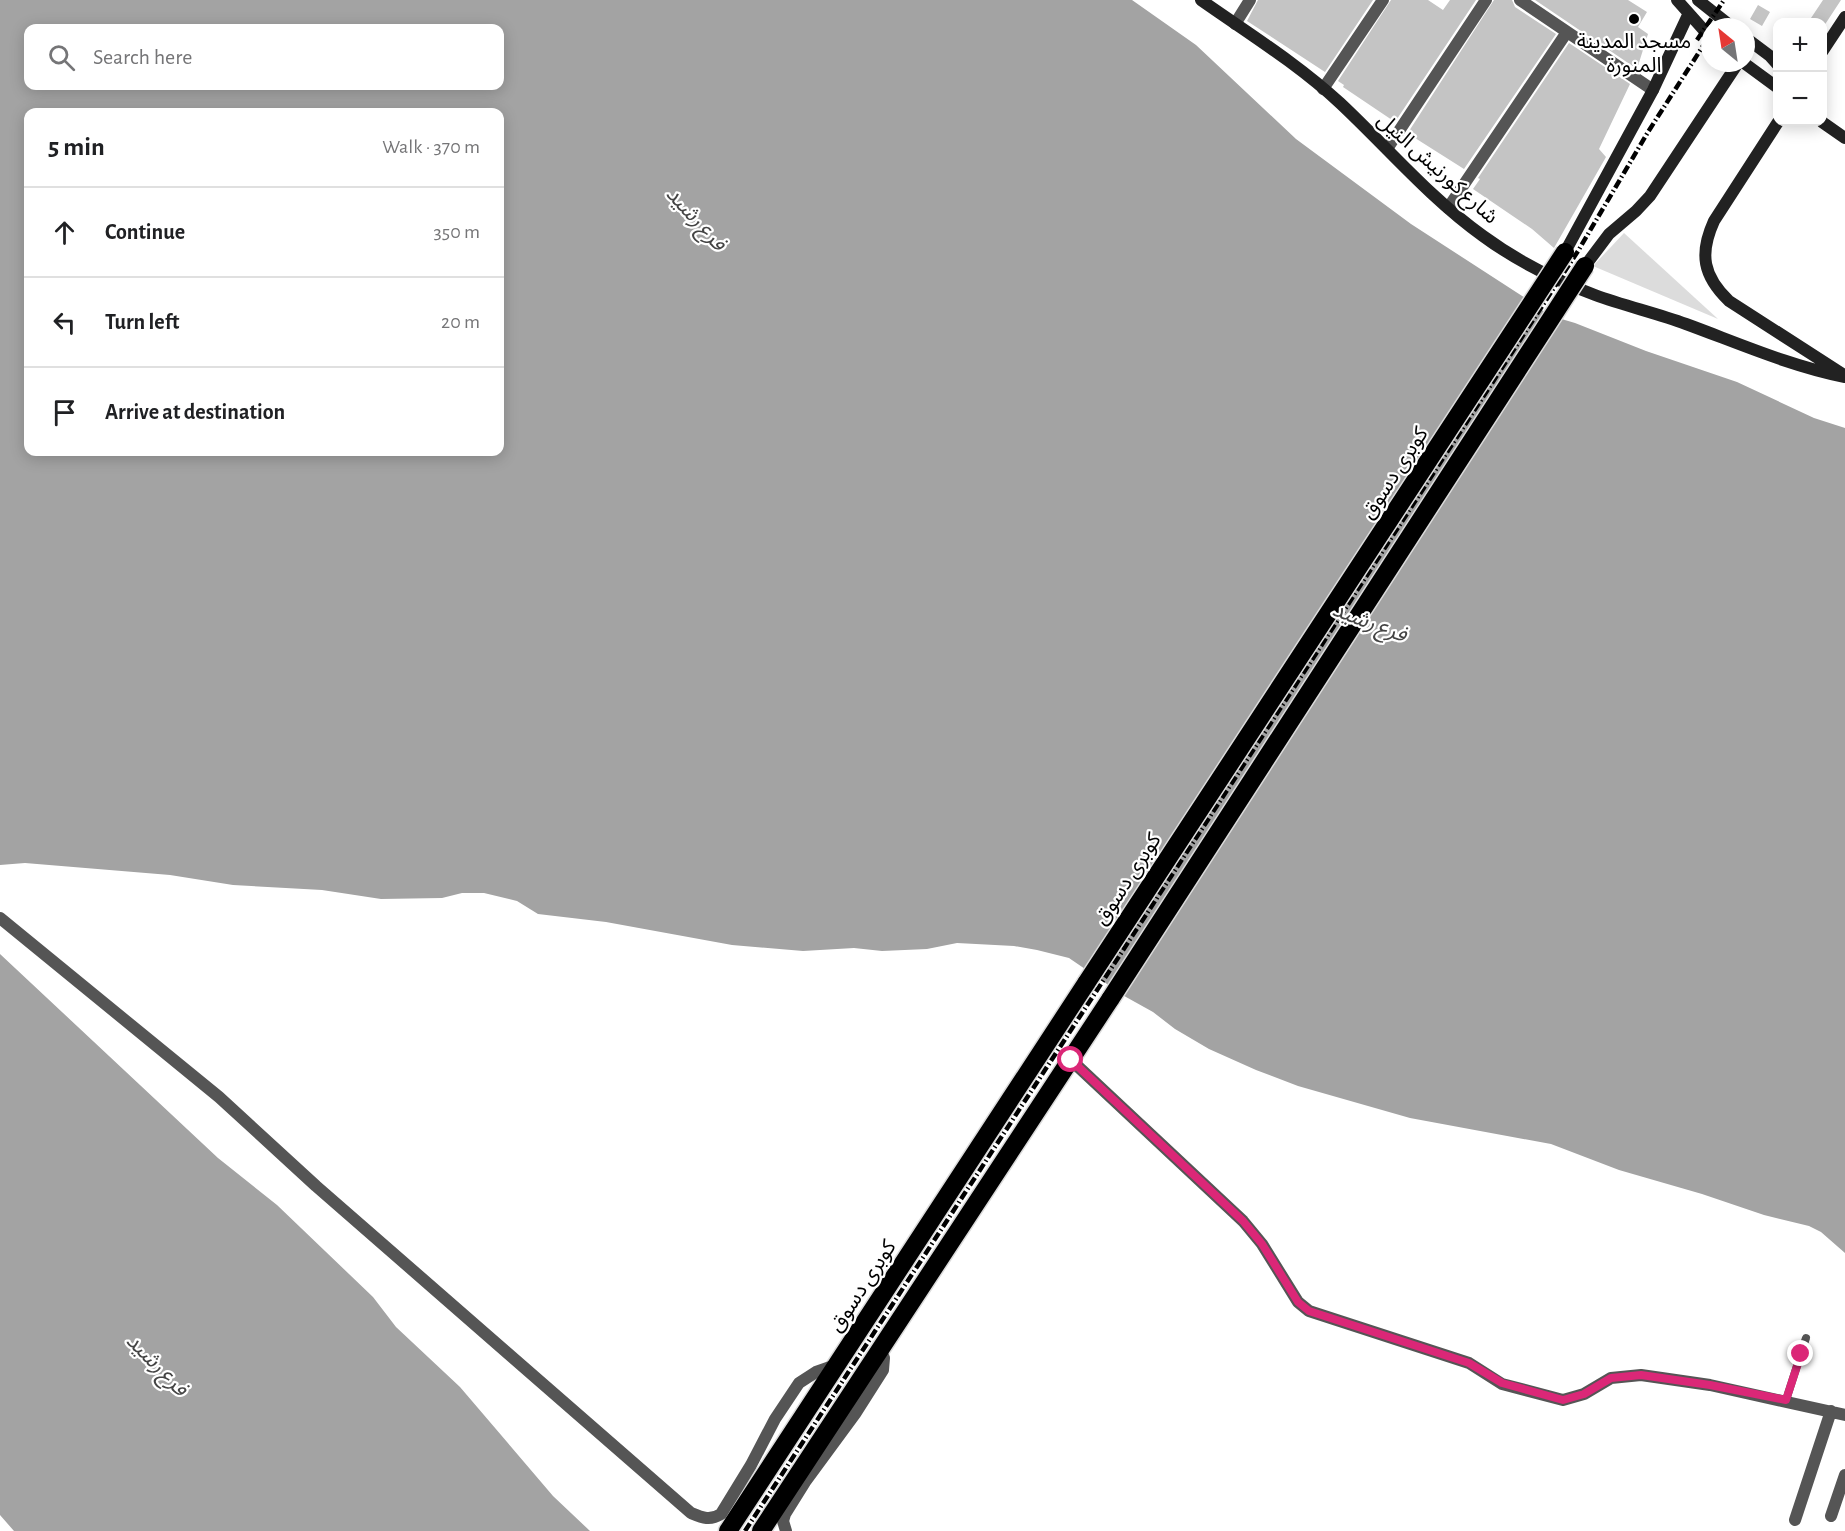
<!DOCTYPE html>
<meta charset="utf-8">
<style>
body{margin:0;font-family:"Alegreya Sans","Noto Sans Arabic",sans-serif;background:#f6f6f6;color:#202124}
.controls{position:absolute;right:18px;top:18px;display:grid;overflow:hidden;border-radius:12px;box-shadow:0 3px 15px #0003}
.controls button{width:54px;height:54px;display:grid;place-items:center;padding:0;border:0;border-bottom:2px solid #e0e0e0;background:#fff;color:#202124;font:30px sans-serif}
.compass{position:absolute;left:1701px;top:18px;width:54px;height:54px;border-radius:50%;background:#fff;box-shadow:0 3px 15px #0003;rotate:330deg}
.stop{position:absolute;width:18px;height:18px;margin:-14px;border:4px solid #db2777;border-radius:50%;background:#fff}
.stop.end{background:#db2777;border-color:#fff;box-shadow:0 2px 6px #0008}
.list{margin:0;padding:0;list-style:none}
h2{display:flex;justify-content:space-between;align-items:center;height:78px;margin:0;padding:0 24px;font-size:26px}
h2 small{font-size:20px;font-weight:400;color:#757577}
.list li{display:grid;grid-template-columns:39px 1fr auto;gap:18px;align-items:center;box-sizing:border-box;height:90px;padding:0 24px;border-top:2px solid #e0e0e0}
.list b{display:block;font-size:22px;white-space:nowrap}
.list em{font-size:20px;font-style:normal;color:#757577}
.icon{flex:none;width:33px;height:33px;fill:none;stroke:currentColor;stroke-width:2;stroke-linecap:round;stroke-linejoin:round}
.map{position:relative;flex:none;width:1845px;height:1531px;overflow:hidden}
.search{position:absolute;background:#fff;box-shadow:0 3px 15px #0003;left:24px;top:24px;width:480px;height:66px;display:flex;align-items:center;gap:15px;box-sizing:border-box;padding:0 21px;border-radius:12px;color:#757577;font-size:22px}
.panel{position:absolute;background:#fff;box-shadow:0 3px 15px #0003;left:24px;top:108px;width:480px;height:348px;border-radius:12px}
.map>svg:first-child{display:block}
</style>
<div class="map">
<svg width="1845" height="1531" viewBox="0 0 1845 1531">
<rect width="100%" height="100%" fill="#fff"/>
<!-- green -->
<path fill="#dcdcdc" d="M 1624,233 L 1718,319 L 1593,266 Z"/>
<!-- water -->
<path fill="#a3a3a3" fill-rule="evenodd" d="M 0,0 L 1132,0 L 1196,45 L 1296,139 L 1411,224 L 1536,305 L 1548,315 L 1575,323 L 1646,351 L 1737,382 L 1814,418 L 1845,428 L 1845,1253 L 1821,1232 L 1809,1226 L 1764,1215 L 1702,1194 L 1619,1170 L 1551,1144 L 1410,1118 L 1298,1086 L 1256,1070 L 1209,1049 L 1175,1029 L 1153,1012 L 1126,997 L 1069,958 L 1037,950 L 1014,946 L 957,943 L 927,949 L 882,951 L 854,948 L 803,951 L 732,945 L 606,922 L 538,914 L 517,901 L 484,893 L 462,893 L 442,898 L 381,899 L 322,890 L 233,885 L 170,875 L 25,863 L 0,865 ZM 28,28 L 500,28 L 500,86 L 28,86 ZM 28,112 L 500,112 L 500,452 L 28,452 Z
M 0,954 L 218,1158 L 277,1205 L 373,1297 L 396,1327 L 460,1387 L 553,1496 L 590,1531 L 14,1531 L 0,1515 Z"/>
<!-- building -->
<path fill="#c4c4c4" d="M 1258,0 L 1373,0 L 1325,72 L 1247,21 Z
M 1391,0 L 1428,0 L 1443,10 L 1450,0 L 1476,0 L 1395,122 L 1343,87 L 1344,85 L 1338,81 Z
M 1494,0 L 1512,0 L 1515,7 L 1556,34 L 1464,169 L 1415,138 L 1416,136 L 1409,131 Z
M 1535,0 L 1628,0 L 1647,12 L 1638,27 L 1648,34 L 1637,69 Z
M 1823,0 L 1841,0 L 1824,26 L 1822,22 L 1818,22 L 1811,18 Z
M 1758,5 L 1770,12 L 1762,26 L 1750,19 Z
M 1569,43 L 1630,84 L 1599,149 L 1606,157 L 1554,248 L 1532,229 L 1473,189 L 1480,179 L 1478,178 Z"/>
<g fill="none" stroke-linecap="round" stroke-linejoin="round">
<!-- highway casing -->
<g stroke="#dbdbdb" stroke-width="21">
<path id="highway" d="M 728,1531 L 1087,982
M 761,1531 L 1111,998"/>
</g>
<!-- lane -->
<path stroke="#555" stroke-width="8" d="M 1786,1400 L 1806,1338"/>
<!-- street -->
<path stroke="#555" stroke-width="12" d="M 1520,0 L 1653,90
M 1235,24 L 1250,0
M 1323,89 L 1383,0
M 1387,149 L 1486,0
M 1448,208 L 1567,32
M 0,918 L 219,1097 L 316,1186 L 691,1513 C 703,1518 710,1521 721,1514 L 751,1465 L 775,1419 L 799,1383 L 816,1372 L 836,1365
M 1071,1060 L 1243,1221 L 1262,1244 L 1298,1302 L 1309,1311 L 1469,1363 L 1502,1384 L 1563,1400 L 1584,1394 L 1611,1378 L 1641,1375 L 1710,1385 L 1845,1415
M 1831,1516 L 1845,1475
M 1795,1520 L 1831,1411
M 786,1531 L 783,1521 L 785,1514 L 805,1482 L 855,1414 L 883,1370 L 884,1358 L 880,1350"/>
<!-- secondary -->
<path stroke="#222" stroke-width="12" d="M 1201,0 C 1248,33 1298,64 1340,103 C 1387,147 1430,198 1483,236 C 1517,261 1555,280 1595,295 C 1625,306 1656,313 1686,324 C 1738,343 1790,366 1845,377
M 1677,0 L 1710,37
M 1698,0 L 1732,27
M 1746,38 L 1770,56 L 1778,65
M 1822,52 L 1845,17
M 1744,63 L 1778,88
M 1778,122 L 1714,221 C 1699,254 1703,276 1729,301 L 1841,373
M 1822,122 L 1845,138
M 1565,252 L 1653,90 L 1688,15
M 1585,266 L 1609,234 L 1636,211 L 1650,196 L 1738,63"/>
<!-- highway -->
<use href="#highway" stroke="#000" stroke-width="18"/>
<!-- rail -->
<path stroke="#000" stroke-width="4.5" stroke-dasharray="9 3 1.5 3" stroke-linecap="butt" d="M 1697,40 L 1724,0
M 745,1531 L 1578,251 L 1648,132 L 1710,35"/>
<!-- highway-bridge casing -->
<g stroke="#dbdbdb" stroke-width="21" stroke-linecap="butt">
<path id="highway-bridge" d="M 1087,982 L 1565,252
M 1111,998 L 1585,266"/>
</g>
<!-- highway-bridge -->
<use href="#highway-bridge" stroke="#000" stroke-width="18"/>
</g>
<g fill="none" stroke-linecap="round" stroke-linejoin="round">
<!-- route -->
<path stroke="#db2777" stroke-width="8" d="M 1071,1060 L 1243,1221 L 1262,1244 L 1298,1302 L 1309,1311 L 1469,1363 L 1502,1383 L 1563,1400 L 1584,1394 L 1611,1378 L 1641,1375 L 1710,1385 L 1786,1400 L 1801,1354"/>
</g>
<!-- markers -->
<circle fill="#000" stroke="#fff" stroke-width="2" cx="1634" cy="19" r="6"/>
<g text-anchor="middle" stroke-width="4.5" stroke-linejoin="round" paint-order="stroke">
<!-- poi labels -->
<g font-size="21" fill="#000" stroke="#fff">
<text x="1634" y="48">مسجد المدينة<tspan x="1634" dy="24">المنورة</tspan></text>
</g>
<!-- street labels -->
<g font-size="21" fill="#000" stroke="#fff">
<text transform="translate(1438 168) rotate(42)" y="7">شارع كورنيش النيل</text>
<text transform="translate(1394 473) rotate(-57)" y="7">كوبرى دسوق</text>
<text transform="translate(1127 879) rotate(-57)" y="7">كوبرى دسوق</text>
<text transform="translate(862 1286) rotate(-57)" y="7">كوبرى دسوق</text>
</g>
<!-- water labels -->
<g font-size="22" font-style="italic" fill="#444" stroke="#fff">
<text transform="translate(697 218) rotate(48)" y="8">فرع رشيد</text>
<text transform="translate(1370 621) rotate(21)" y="8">فرع رشيد</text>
<text transform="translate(158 1364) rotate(46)" y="8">فرع رشيد</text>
</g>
</g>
</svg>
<div class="controls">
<button>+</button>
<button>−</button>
</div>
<svg class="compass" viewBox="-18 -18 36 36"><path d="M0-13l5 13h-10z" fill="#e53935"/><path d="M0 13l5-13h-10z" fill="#757577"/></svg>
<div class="stop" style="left:1071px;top:1060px"></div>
<div class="stop end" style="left:1801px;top:1354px"></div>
<div class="search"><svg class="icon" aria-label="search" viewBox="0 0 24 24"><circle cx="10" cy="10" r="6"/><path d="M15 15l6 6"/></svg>Search here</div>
<section class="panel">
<h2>5 min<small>Walk · 370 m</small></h2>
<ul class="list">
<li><svg class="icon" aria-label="ahead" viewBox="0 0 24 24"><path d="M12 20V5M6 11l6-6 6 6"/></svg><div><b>Continue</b></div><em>350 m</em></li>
<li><svg class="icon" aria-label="left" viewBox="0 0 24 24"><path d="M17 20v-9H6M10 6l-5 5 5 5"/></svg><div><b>Turn left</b></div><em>20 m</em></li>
<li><svg class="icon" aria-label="arrive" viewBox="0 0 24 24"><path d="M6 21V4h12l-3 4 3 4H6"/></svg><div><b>Arrive at destination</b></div></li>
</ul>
</section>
</div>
